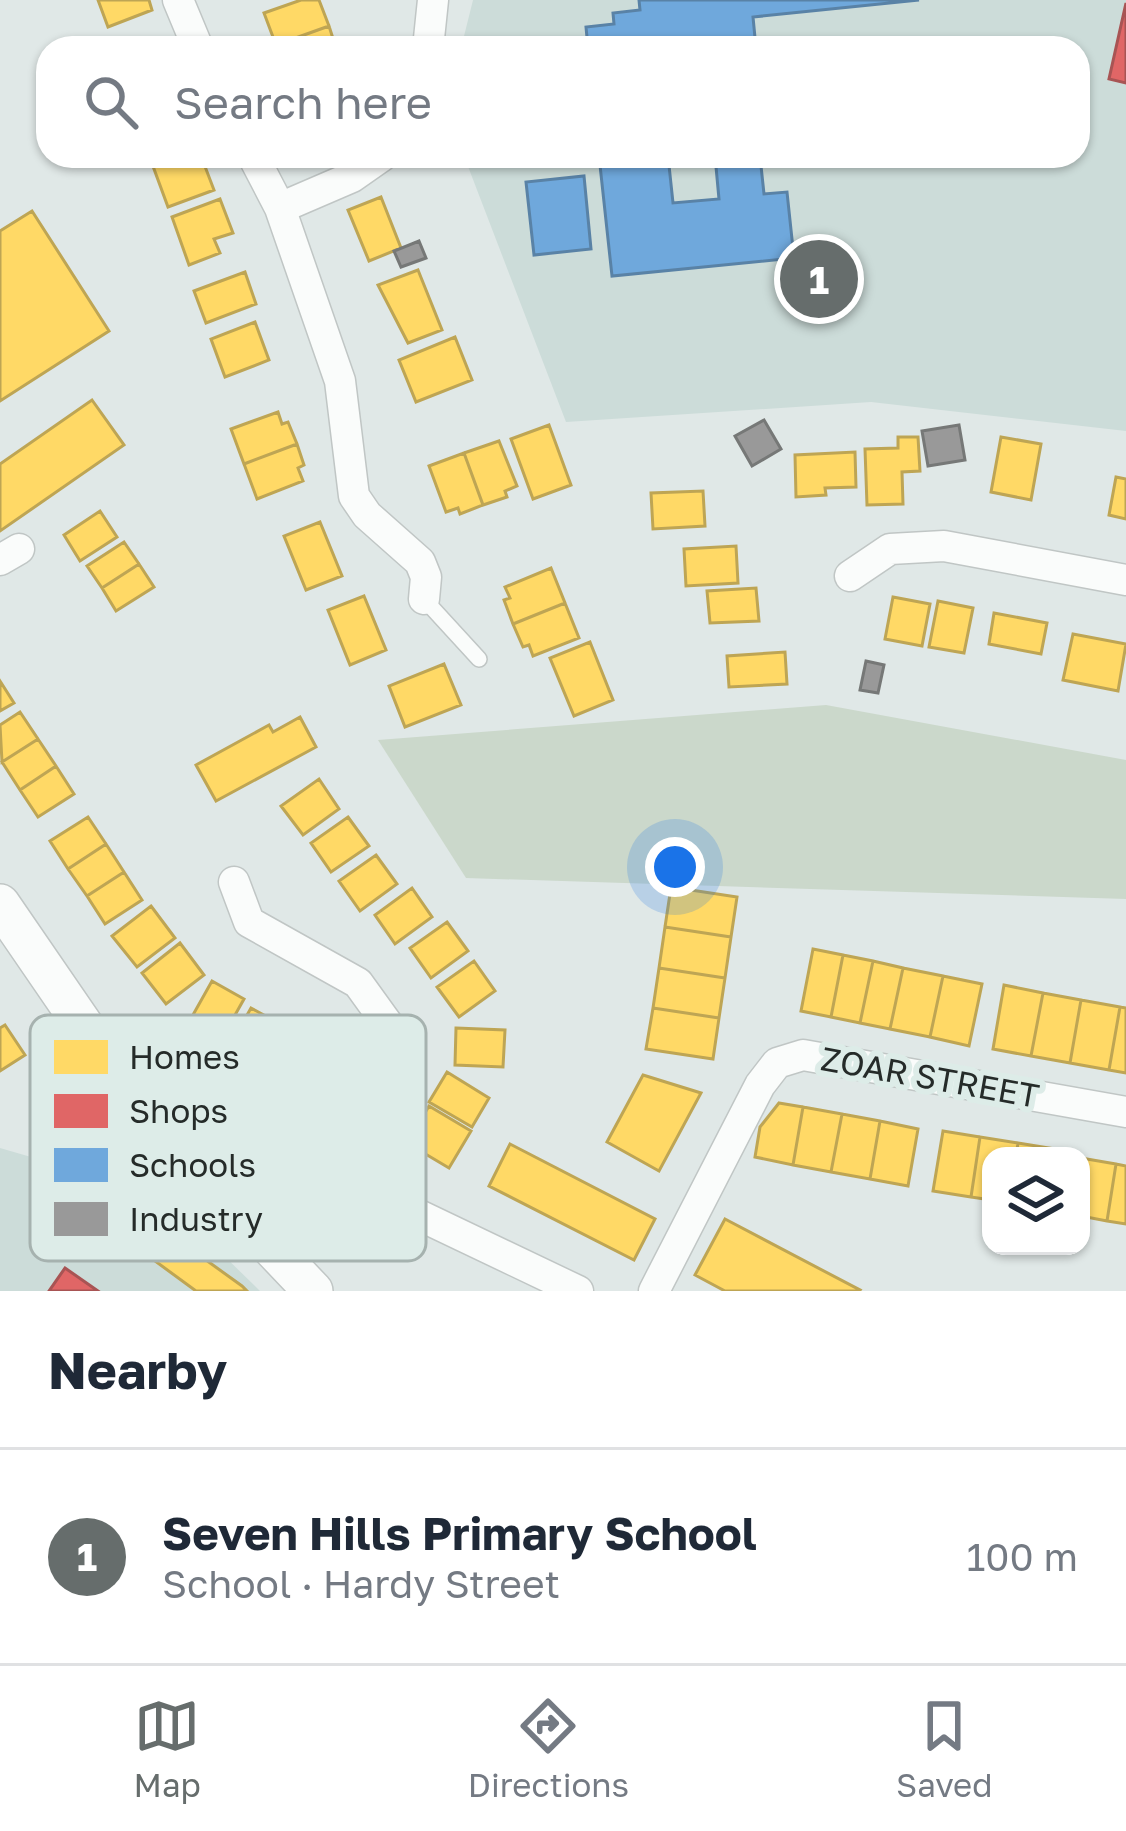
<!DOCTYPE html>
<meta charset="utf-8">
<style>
body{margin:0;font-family:"Golos Text",sans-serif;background:#f6f6f7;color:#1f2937}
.controls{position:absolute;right:36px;bottom:36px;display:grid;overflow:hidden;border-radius:24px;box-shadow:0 3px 9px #0004}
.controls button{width:108px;height:108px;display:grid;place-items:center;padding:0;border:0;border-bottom:3px solid #e0e1e3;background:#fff;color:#1f2937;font:60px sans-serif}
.you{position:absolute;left:675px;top:867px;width:42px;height:42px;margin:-30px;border:9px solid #fff;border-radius:50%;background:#1a73e8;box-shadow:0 0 0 18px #1a73e833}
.badge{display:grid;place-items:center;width:78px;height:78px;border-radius:50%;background:#666d6c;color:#fff;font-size:39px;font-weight:700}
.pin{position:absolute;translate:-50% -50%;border:6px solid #fff;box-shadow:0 3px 12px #0006}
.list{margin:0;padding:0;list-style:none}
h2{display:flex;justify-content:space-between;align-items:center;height:156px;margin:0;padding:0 48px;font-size:51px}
h2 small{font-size:39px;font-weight:400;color:#747a83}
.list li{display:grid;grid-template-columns:78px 1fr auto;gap:36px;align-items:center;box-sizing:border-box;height:216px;padding:0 48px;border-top:3px solid #e0e1e3}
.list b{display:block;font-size:45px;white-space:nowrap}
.list p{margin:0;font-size:39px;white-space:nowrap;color:#747a83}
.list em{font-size:39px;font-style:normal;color:#747a83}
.icon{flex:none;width:66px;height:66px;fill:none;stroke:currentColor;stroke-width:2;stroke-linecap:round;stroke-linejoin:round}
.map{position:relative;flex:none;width:1126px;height:1291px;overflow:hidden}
.search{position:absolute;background:#fff;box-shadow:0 3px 9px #0004;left:36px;right:36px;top:36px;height:132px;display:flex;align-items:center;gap:30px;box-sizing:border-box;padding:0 42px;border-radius:36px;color:#747a83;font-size:45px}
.sheet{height:372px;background:#fff}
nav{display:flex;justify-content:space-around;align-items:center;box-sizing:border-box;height:168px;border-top:3px solid #e0e1e3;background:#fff;font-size:33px;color:#747a83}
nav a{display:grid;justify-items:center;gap:6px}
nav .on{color:#666d6c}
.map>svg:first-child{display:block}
</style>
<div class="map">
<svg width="1126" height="1291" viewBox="0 0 1126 1291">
<rect width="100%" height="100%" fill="#e0e8e7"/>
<!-- built -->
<path fill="#ccdcd9" d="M 473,0 L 1126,0 L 1126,431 L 871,402 L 566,422 L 464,156 L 1078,156 L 1078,48 L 461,48 Z
M 0,1148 L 162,1195 L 260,1291 L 0,1291 Z"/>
<!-- green -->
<path fill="#cbd8cb" d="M 826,705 L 1126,760 L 1126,899 L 466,878 L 378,740 Z"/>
<!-- homes -->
<path fill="#ffd966" stroke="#bea554" stroke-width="3" d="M 98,0 L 149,0 L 152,10 L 108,27 Z
M 301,0 L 319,0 L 329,26 L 276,45 L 264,13 Z
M 329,26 L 336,48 L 277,48 L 276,45 Z
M 155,156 L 201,156 L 214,190 L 168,207 L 150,158 Z
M 381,197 L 401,248 L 369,261 L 348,210 Z
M 220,199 L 233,233 L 214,239 L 220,253 L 189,265 L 172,217 Z
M 32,211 L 109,331 L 0,401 L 0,231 Z
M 418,270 L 442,330 L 408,343 L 378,285 Z
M 245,272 L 256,304 L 206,323 L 194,291 Z
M 255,322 L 269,360 L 225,377 L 211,339 Z
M 455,337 L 472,380 L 416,402 L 399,360 Z
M 92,400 L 124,445 L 0,531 L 0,464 Z
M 278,412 L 282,424 L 288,422 L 297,444 L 244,464 L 231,429 Z
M 549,425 L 571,485 L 533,499 L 511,439 Z
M 898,437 L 918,437 L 920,471 L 902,472 L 903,504 L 867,505 L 865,449 L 898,448 Z
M 1001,437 L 1041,444 L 1031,500 L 991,492 Z
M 499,441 L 517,486 L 505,491 L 507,497 L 483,505 L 464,453 Z
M 297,444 L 304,465 L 298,468 L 303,481 L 257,499 L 244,464 Z
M 855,452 L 856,487 L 825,488 L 826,495 L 796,497 L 795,455 Z
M 464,453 L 483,505 L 460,514 L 458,508 L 446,512 L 429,466 Z
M 1116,477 L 1126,479 L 1126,519 L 1109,515 Z
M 703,491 L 705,526 L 653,529 L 651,493 Z
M 100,511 L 117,537 L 80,561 L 64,535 Z
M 320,522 L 342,576 L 306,590 L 284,536 Z
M 124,542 L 139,564 L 102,588 L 87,566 Z
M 736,546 L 738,583 L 686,586 L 684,549 Z
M 139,564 L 154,587 L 116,611 L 102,588 Z
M 551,568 L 565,603 L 513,624 L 504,600 L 510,598 L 505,587 Z
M 756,588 L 759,621 L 710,623 L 707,591 Z
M 364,596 L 386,650 L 350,665 L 328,610 Z
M 893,597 L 930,604 L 922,646 L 885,639 Z
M 938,601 L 973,608 L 964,653 L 929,647 Z
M 565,603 L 579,638 L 533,656 L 529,645 L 523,647 L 513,624 Z
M 994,613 L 1047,623 L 1041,654 L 989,644 Z
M 1073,634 L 1126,644 L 1118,691 L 1063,680 Z
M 590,642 L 613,700 L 574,716 L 550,658 Z
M 785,652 L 787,684 L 729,687 L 727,656 Z
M 444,664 L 461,705 L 405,727 L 389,686 Z
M 0,681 L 14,703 L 0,711 Z
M 20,712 L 38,739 L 2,762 L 0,725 Z
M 300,717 L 316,747 L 216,801 L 196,765 L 269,725 L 273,732 Z
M 38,739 L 56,766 L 20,790 L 2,762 Z
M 56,766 L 74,794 L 38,817 L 20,790 Z
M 319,779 L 339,809 L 303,835 L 281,806 Z
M 88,817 L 106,844 L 68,869 L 50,841 Z
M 348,817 L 369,846 L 331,872 L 311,843 Z
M 106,844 L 124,872 L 87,896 L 68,869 Z
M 376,855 L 397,884 L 360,911 L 339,881 Z
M 124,872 L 142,900 L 105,924 L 87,896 Z
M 671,887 L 737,897 L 731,937 L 665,927 Z
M 412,888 L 432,917 L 395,944 L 375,915 Z
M 151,906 L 175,938 L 137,967 L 112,936 Z
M 447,922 L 468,951 L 431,978 L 410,948 Z
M 665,927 L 731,937 L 725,978 L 659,968 Z
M 180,943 L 204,975 L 166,1004 L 142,973 Z
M 813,949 L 843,955 L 831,1017 L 801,1011 Z
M 843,955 L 873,961 L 860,1023 L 831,1017 Z
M 474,961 L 495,991 L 459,1017 L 437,987 Z
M 873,961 L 903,968 L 890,1029 L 860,1023 Z
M 659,968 L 725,978 L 719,1018 L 653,1008 Z
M 903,968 L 943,976 L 930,1037 L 890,1029 Z
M 943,976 L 982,984 L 969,1046 L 930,1037 Z
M 212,981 L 244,999 L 221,1040 L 189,1022 Z
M 1004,985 L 1043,993 L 1031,1056 L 993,1049 Z
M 1043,993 L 1081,1000 L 1070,1063 L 1031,1056 Z
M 1081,1000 L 1120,1007 L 1109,1070 L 1070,1063 Z
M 1120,1007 L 1126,1008 L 1126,1073 L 1109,1070 Z
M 251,1008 L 282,1025 L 260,1065 L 229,1047 Z
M 653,1008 L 719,1018 L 713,1059 L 646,1049 Z
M 5,1025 L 25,1055 L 0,1071 L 0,1028 Z
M 456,1028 L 505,1030 L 503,1067 L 455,1065 Z
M 447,1072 L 489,1098 L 472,1127 L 429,1102 Z
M 643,1075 L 701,1093 L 659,1171 L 607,1142 Z
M 779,1103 L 803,1107 L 793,1165 L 755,1157 L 760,1127 Z
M 429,1106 L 471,1131 L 449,1168 L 407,1143 Z
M 803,1107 L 842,1114 L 831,1172 L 793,1165 Z
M 842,1114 L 880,1121 L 870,1179 L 831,1172 Z
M 880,1121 L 918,1129 L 908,1186 L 870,1179 Z
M 943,1131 L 980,1137 L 971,1197 L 933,1191 Z
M 980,1137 L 1018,1143 L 1016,1156 L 991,1156 L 991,1200 L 971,1197 Z
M 1018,1143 L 1055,1149 L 1054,1156 L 1016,1156 Z
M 510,1144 L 655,1219 L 634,1260 L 489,1186 Z
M 1081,1158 L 1116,1164 L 1107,1221 L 1081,1216 Z
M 1116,1164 L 1126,1166 L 1126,1224 L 1107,1221 Z
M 109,1190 L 242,1286 L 247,1291 L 196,1291 L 91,1214 Z
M 725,1219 L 860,1290 L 859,1291 L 725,1291 L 695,1275 Z"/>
<!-- shops -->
<path fill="#e06666" stroke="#a85454" stroke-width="3" d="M 1126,3 L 1126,83 L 1109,79 Z
M 65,1268 L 98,1291 L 49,1291 Z"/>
<!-- schools -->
<path fill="#6fa8dc" stroke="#5982a6" stroke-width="3" d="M 639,0 L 919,0 L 753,17 L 756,48 L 588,48 L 586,27 L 614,24 L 613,13 L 640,10 Z
M 599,156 L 668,156 L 673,203 L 719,199 L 715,156 L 782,156 L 783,164 L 761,166 L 764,194 L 787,192 L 794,258 L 612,276 Z
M 584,176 L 591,249 L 534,255 L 526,182 Z"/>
<!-- industry -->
<path fill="#999" stroke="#767877" stroke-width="3" d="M 419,241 L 426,258 L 401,267 L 394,251 Z
M 764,420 L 781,449 L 752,466 L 735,436 Z
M 959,425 L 965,460 L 928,466 L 922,431 Z
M 866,661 L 884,665 L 878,693 L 860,690 Z"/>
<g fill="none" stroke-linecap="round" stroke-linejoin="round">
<!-- service casing -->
<g stroke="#c0c6c5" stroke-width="18">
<path id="service" d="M 424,599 L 479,659"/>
</g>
<!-- minor casing -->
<g stroke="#c0c6c5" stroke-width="33">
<path id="minor" d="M 178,0 L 198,48
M 428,48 L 433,0
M 253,156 L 280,208 L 340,381 L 354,496 L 367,515 L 420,562 L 426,577 L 424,599
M 280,208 L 352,177 L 382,156
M 0,560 L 19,549
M 850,576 L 890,549 L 944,546 L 1126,580
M 234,882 L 249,922 L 358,983 L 389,1026 L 375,1084 L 335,1175
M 115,1063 L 335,1175 L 578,1291
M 654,1291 L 760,1085 L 777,1063 L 803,1055 L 1126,1112"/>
</g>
<!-- tertiary casing -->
<g stroke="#c0c6c5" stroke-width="42">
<path id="tertiary" d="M 0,904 L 105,1057 L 200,1172 L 313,1291"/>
</g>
<!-- service -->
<use href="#service" stroke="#fafcfb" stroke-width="15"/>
<!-- minor -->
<use href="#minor" stroke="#fafcfb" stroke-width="30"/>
<!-- tertiary -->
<use href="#tertiary" stroke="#fafcfb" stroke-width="39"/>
</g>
<g text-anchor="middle" stroke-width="12" stroke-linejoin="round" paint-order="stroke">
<!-- street labels -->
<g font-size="33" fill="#252b29" stroke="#ddece8">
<text transform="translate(930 1077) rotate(10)" y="12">ZOAR STREET</text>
</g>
</g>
<!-- legend -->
<rect x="30" y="1015" width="396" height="246" rx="18" fill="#ddece8" stroke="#a6b2af" stroke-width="3"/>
<rect x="54" y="1040" width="54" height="34" fill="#ffd966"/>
<rect x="54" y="1094" width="54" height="34" fill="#e06666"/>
<rect x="54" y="1148" width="54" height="34" fill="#6fa8dc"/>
<rect x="54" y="1202" width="54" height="34" fill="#999"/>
<g font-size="33" fill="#252b29">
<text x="129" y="1069">Homes</text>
<text x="129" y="1123">Shops</text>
<text x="129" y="1177">Schools</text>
<text x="129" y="1231">Industry</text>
</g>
</svg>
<div class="controls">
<button><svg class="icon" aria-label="layers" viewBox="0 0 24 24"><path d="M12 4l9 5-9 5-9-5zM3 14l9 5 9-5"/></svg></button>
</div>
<div class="you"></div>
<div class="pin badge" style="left:819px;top:279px">1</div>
<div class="search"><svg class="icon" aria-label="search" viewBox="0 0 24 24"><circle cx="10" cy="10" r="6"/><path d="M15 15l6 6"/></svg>Search here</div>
</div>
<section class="sheet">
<h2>Nearby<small></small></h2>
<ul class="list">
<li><span class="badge">1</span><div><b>Seven Hills Primary School</b><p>School · Hardy Street</p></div><em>100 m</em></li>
</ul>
</section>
<nav>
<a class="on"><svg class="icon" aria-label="map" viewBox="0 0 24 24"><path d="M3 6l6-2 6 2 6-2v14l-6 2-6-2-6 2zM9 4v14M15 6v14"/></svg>Map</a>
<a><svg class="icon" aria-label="directions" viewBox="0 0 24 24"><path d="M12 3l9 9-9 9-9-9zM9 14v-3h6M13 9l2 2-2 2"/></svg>Directions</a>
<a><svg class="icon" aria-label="saved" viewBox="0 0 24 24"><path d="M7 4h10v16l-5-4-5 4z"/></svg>Saved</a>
</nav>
